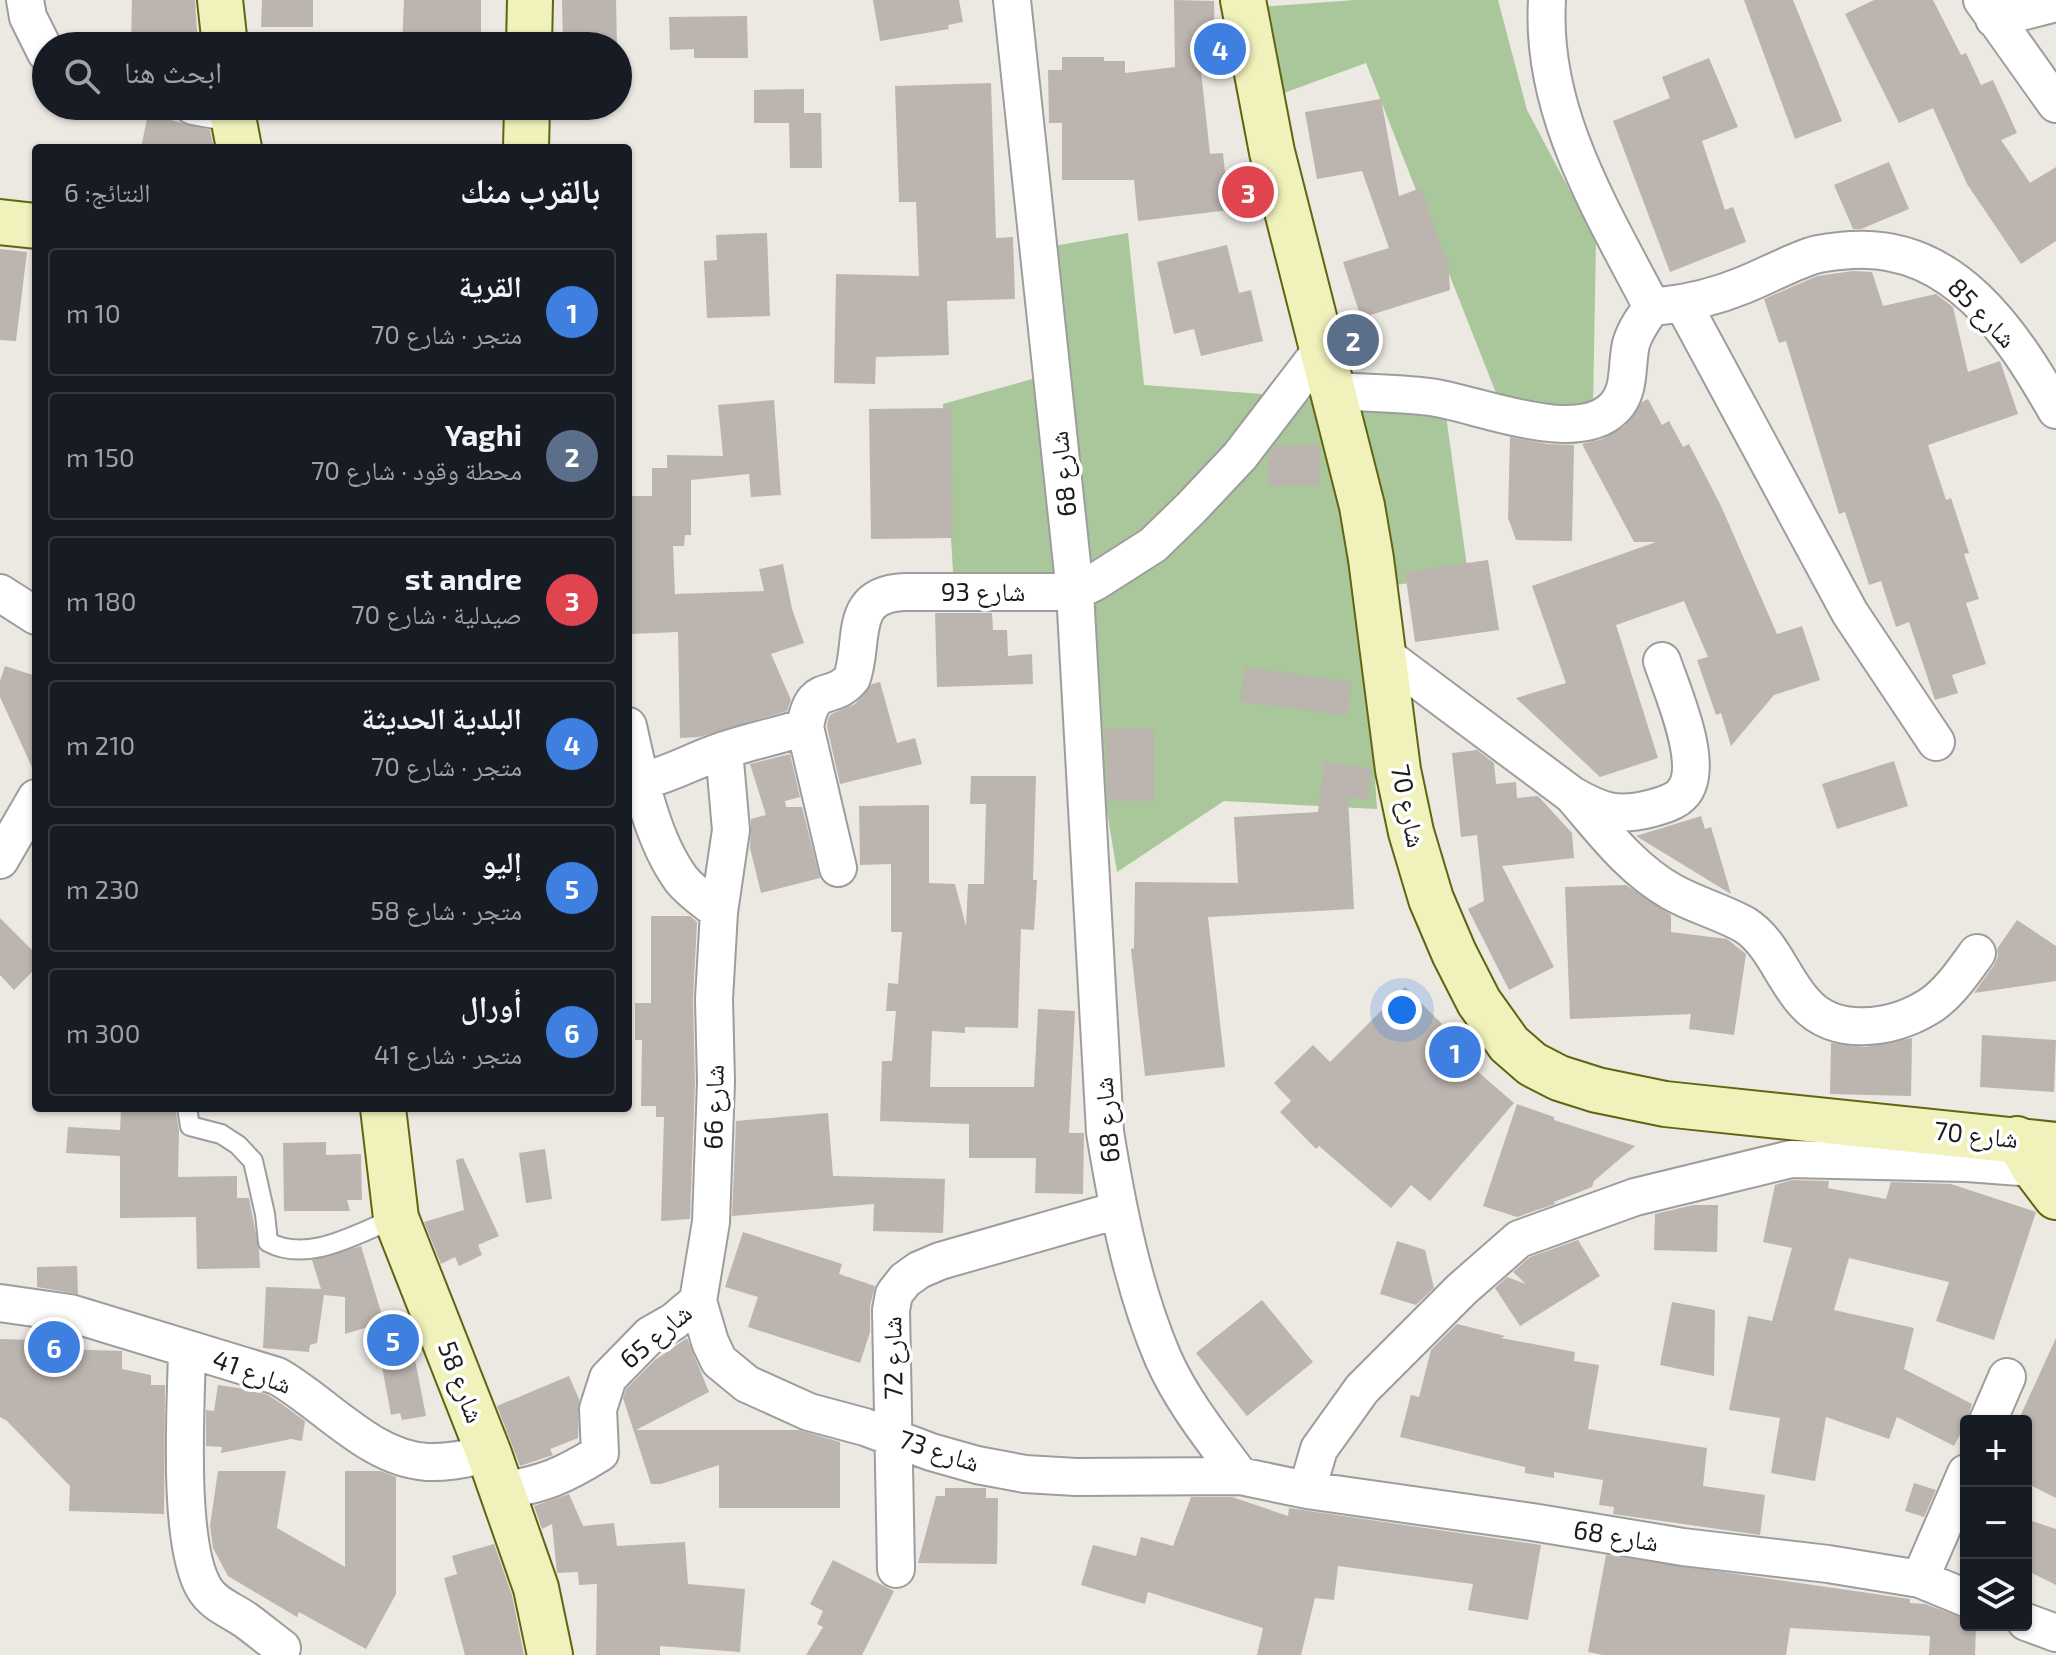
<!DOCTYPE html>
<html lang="ar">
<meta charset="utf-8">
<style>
body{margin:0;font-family:"Exo 2","Noto Naskh Arabic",sans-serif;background:#20242c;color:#f1f3f6;direction:rtl}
.controls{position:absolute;right:24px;bottom:24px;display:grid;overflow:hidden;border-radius:8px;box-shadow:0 2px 6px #0004}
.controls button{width:72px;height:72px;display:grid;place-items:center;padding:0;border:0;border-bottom:2px solid #363941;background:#171b24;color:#f1f3f6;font:40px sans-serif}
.you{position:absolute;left:1402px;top:1010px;width:28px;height:28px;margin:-20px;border:6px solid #fff;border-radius:50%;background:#1a73e8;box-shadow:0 0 0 12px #1a73e833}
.badge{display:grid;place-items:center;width:52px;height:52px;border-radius:50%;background:#d58f93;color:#fff;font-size:26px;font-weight:700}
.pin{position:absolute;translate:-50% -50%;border:4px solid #fff;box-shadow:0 2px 8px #0006}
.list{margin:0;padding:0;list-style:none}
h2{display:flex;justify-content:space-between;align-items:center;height:104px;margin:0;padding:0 32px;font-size:34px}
h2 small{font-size:26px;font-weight:400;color:#9ea1a6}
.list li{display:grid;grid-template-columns:52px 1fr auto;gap:24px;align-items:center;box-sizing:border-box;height:128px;margin:0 16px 16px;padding:0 16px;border:2px solid #363941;border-radius:8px}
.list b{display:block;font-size:30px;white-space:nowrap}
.list p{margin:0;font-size:26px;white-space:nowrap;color:#9ea1a6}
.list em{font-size:26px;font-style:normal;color:#9ea1a6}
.icon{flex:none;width:44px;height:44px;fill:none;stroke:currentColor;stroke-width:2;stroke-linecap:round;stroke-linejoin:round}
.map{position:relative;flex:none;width:2056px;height:1655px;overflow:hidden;direction:ltr}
.search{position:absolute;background:#171b24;box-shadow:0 2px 6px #0004;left:32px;top:32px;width:600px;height:88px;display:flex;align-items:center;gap:20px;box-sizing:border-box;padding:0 28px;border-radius:44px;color:#9ea1a6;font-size:30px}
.panel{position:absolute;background:#171b24;box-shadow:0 2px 6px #0004;left:32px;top:144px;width:600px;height:968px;border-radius:8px;direction:rtl}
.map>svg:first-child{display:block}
</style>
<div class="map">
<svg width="2056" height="1655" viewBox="0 0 2056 1655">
<rect width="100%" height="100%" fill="#ece8e2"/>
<!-- forest -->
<path fill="#a9c79b" d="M 1355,0 L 1498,0 L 1527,110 L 1596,240 L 1593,407 L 1507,421 L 1366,63 L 1262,101 L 1244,8 Z
M 1128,233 L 1144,385 L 1445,408 L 1468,574 L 1363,590 L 1377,809 L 1224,801 L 1117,872 L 1069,581 L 954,588 L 943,404 L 1043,376 L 1048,247 Z"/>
<!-- building -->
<path fill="#bcb4af" d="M 132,0 L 195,0 L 198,46 L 131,46 Z
M 262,0 L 313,0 L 313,27 L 261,27 Z
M 404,0 L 481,0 L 481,46 L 402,46 Z
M 562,0 L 616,0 L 617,46 L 563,46 Z
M 873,0 L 959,0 L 963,22 L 948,25 L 949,29 L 880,41 Z
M 1174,0 L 1214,1 L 1215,53 L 1199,53 L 1210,154 L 1223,153 L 1229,210 L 1138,221 L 1134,180 L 1062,180 L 1062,123 L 1049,123 L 1048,70 L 1062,70 L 1062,57 L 1104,57 L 1104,61 L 1125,61 L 1125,73 L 1175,67 Z
M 1744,0 L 1793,0 L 1842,121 L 1795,139 Z
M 1874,0 L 1933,0 L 1961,55 L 1966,53 L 1981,85 L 1993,80 L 2017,133 L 2001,140 L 2030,183 L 2056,167 L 2056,241 L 2021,264 L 1967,184 L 1933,108 L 1899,123 L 1845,14 Z
M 747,16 L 748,58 L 694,58 L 694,49 L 670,50 L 669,17 Z
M 1709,58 L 1738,127 L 1702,141 L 1725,210 L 1733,207 L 1746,242 L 1670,272 L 1613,121 L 1670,98 L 1662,77 Z
M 991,83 L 996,238 L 1013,237 L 1015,299 L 947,301 L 949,355 L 876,357 L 875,384 L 834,383 L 836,274 L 919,276 L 916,202 L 899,202 L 895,86 Z
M 804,89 L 804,113 L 821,113 L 822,168 L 790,168 L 789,123 L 754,123 L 754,90 Z
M 1381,99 L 1399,196 L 1421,188 L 1445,259 L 1448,259 L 1450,290 L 1361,318 L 1343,262 L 1389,248 L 1362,171 L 1317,179 L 1305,112 Z
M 148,114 L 210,130 L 214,148 L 141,148 Z
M 1889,162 L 1909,209 L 1861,229 L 1853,229 L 1834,185 Z
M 767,233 L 770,316 L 707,318 L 704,261 L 717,260 L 716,235 Z
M 1227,245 L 1239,293 L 1251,290 L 1263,341 L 1201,356 L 1194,329 L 1174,334 L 1157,262 Z
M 0,249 L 27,252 L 16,341 L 0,340 Z
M 1853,271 L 1872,272 L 1883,306 L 1936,294 L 1953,307 L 1968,372 L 2000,361 L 2018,414 L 1928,445 L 1946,500 L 1951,498 L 1969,553 L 1964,554 L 1979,599 L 1966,603 L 1986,664 L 1952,675 L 1958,693 L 1935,700 L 1909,622 L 1896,627 L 1881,581 L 1869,585 L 1845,512 L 1839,514 L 1786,341 L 1779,343 L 1764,299 L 1817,276 Z
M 1648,399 L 1662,425 L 1669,421 L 1683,447 L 1689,444 L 1721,506 L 1777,634 L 1802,626 L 1820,680 L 1774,695 L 1731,746 L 1721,713 L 1716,715 L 1697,660 L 1708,657 L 1684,601 L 1616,625 L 1658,758 L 1600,777 L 1516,698 L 1566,683 L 1532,586 L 1656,542 L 1634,542 L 1582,444 L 1602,439 L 1625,426 L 1642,402 Z
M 774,400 L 781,495 L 751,497 L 749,474 L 691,480 L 691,535 L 685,535 L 684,546 L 673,546 L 675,594 L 764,591 L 759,569 L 783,564 L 792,609 L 804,643 L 771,654 L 791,700 L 787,711 L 699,737 L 680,738 L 678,632 L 631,634 L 629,496 L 652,496 L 652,468 L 667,468 L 667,455 L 723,456 L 718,405 Z
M 951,408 L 953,538 L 871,539 L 869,409 Z
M 1510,437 L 1548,444 L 1574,445 L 1572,541 L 1516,540 L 1508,518 Z
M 1275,445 L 1320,445 L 1320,486 L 1268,486 L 1268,454 Z
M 1488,560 L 1499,630 L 1415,642 L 1405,572 Z
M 935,613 L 992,613 L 993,630 L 1007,630 L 1008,656 L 1032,654 L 1033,684 L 937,687 Z
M 5,666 L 36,676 L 36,776 L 0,697 L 0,681 Z
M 1245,667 L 1352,682 L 1347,716 L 1240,701 Z
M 880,682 L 897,743 L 915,738 L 922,764 L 840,784 L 827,727 L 828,719 L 831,714 L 855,704 L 872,684 Z
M 1105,729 L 1154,729 L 1154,801 L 1108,801 Z
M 1477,750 L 1494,763 L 1496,784 L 1516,782 L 1517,798 L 1538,796 L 1572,833 L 1574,858 L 1502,866 L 1554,967 L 1509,990 L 1468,909 L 1484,901 L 1477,835 L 1461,837 L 1452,753 Z
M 790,754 L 800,797 L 785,801 L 786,807 L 802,807 L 820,878 L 761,893 L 750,848 L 751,819 L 766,815 L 750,764 Z
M 1894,761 L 1908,806 L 1837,829 L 1822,784 Z
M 1324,762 L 1372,768 L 1368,800 L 1348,797 L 1354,909 L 1208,917 L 1225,1067 L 1145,1076 L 1131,949 L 1134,948 L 1135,882 L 1238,883 L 1234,817 L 1318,812 Z
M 971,776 L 1036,776 L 1033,880 L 1037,880 L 1034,930 L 1021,929 L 1018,1028 L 965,1027 L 965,1033 L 932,1031 L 930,1087 L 1034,1087 L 1038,1009 L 1075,1011 L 1069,1133 L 1084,1133 L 1083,1194 L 1035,1193 L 1036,1158 L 969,1158 L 969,1124 L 880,1121 L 882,1061 L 892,1061 L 896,1011 L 886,1011 L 888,983 L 898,984 L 902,932 L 891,932 L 891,864 L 860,865 L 859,806 L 929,805 L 929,883 L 955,884 L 966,926 L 968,884 L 984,884 L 986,804 L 970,804 Z
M 1701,816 L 1705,829 L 1711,827 L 1731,894 L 1636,836 Z
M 1626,885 L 1671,915 L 1671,932 L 1727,939 L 1746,954 L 1734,1035 L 1689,1029 L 1691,1014 L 1570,1019 L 1565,887 Z
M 651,916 L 690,916 L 697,922 L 693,999 L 695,1082 L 690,1219 L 661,1221 L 664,1117 L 656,1117 L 656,1106 L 641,1106 L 642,1040 L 635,1040 L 635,1003 L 651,1003 Z
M 0,918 L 36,954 L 36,968 L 14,990 L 0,975 Z
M 2017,920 L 2056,946 L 2056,981 L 1974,993 L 1994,965 L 1998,956 L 1997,949 Z
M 1405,987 L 1442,1024 L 1433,1033 L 1514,1103 L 1430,1201 L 1411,1185 L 1391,1208 L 1319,1146 L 1316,1149 L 1280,1112 L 1291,1101 L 1274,1083 L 1313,1045 L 1330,1062 Z
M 1982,1035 L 2056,1040 L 2054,1092 L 1980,1087 Z
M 1912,1038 L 1911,1096 L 1830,1094 L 1831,1043 L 1866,1047 Z
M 1517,1104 L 1554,1117 L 1554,1120 L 1635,1146 L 1594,1181 L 1592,1187 L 1554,1202 L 1555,1204 L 1517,1217 L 1483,1206 Z
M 121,1108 L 175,1108 L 179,1130 L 178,1177 L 237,1176 L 237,1198 L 249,1198 L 259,1250 L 260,1268 L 197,1269 L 196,1217 L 120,1218 L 120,1156 L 66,1153 L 68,1127 L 120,1130 Z
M 828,1113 L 833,1176 L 945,1179 L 943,1233 L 873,1231 L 874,1204 L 732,1216 L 736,1121 Z
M 326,1142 L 326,1155 L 361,1154 L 362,1200 L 347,1200 L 350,1211 L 284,1211 L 283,1143 Z
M 545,1149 L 552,1199 L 526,1203 L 519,1153 Z
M 463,1158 L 499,1236 L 478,1245 L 482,1255 L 459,1266 L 455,1257 L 441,1264 L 424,1222 L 464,1210 L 456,1160 Z
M 1792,1180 L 1829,1181 L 1828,1188 L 1886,1199 L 1891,1182 L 1951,1184 L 2036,1212 L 1994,1340 L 1936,1321 L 1949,1282 L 1849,1258 L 1834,1310 L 1914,1328 L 1904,1369 L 1972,1404 L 1967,1421 L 1954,1446 L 1897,1417 L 1889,1439 L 1826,1417 L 1815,1481 L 1771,1473 L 1780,1418 L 1729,1410 L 1748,1316 L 1772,1321 L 1792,1248 L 1763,1242 L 1775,1185 Z
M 1693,1205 L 1718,1205 L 1717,1252 L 1654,1250 L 1655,1214 Z
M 743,1232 L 842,1264 L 839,1274 L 875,1286 L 870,1306 L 870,1332 L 860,1363 L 748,1327 L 758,1297 L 725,1287 Z
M 1578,1240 L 1600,1276 L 1520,1326 L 1495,1288 L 1507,1277 L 1526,1284 L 1513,1272 L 1530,1257 Z
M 1397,1241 L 1425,1250 L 1434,1288 L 1416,1305 L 1380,1294 Z
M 361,1246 L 384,1322 L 345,1334 L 345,1297 L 324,1295 L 317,1343 L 310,1345 L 309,1352 L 263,1348 L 266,1287 L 321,1289 L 312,1260 Z
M 77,1266 L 78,1294 L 37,1287 L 37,1267 Z
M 1262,1300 L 1313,1362 L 1247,1416 L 1196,1353 Z
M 1672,1302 L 1715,1310 L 1714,1376 L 1660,1365 Z
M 1457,1324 L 1505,1336 L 1501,1338 L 1575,1352 L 1574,1361 L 1599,1365 L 1588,1429 L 1707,1448 L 1703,1486 L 1765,1495 L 1760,1535 L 1613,1514 L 1614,1507 L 1599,1505 L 1603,1480 L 1554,1472 L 1554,1478 L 1525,1473 L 1525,1467 L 1400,1437 L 1411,1395 L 1419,1397 L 1431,1350 Z
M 39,1330 L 59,1333 L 59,1349 L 122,1351 L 122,1369 L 151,1375 L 151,1385 L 165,1385 L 164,1514 L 69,1511 L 70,1486 L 7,1421 L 0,1417 L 0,1339 L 39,1340 Z
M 687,1338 L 709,1392 L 636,1430 L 799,1430 L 840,1442 L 840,1508 L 719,1508 L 719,1465 L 661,1484 L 651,1484 L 623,1398 L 626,1389 L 655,1360 Z
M 2056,1338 L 2056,1498 L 2026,1483 L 2026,1421 L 2018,1421 Z
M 414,1355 L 426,1416 L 402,1420 L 400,1413 L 391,1415 L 381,1361 Z
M 569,1376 L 579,1399 L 578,1438 L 550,1449 L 553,1455 L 520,1466 L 497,1406 Z
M 218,1385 L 252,1390 L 268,1395 L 283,1405 L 305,1421 L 302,1441 L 291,1439 L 221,1453 L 222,1447 L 206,1446 L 206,1410 L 214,1411 Z
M 218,1471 L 286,1471 L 277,1528 L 345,1567 L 345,1471 L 381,1471 L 396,1477 L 396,1594 L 366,1649 L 299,1612 L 297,1617 L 228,1576 L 213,1548 L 210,1526 Z
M 1914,1483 L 1936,1490 L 1924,1517 L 1905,1511 Z
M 945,1488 L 986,1488 L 986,1498 L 998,1498 L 997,1564 L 918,1563 L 936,1496 L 945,1496 Z
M 569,1494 L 583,1526 L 614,1523 L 617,1546 L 685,1542 L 688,1584 L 745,1589 L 740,1652 L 660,1646 L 660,1655 L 596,1655 L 597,1584 L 579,1585 L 578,1572 L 557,1573 L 552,1524 L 542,1529 L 534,1506 Z
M 1191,1497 L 1232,1497 L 1288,1516 L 1289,1508 L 1541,1545 L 1528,1620 L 1468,1610 L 1473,1584 L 1338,1566 L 1334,1600 L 1315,1598 L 1301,1655 L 1257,1655 L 1263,1628 L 1148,1592 L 1145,1604 L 1081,1585 L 1093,1545 L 1136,1556 L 1141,1537 L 1173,1546 Z
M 2026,1519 L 2056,1529 L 2056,1585 L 2026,1570 Z
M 494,1544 L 512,1595 L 524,1655 L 465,1655 L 444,1578 L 457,1574 L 452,1556 Z
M 1606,1555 L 1910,1599 L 1910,1603 L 1925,1604 L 1966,1619 L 1966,1625 L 1976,1625 L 1975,1655 L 1929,1655 L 1930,1636 L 1790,1628 L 1786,1655 L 1603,1655 L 1588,1652 Z
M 833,1560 L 894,1591 L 862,1655 L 806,1655 L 823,1627 L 817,1624 L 823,1611 L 810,1604 Z"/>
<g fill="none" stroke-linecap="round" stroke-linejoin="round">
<!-- lane casing -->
<g stroke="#9d9d9d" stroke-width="22">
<path id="lane" d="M 187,1108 L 190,1126 L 221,1134 L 238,1145 L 253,1161 L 265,1214 L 268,1242 C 309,1264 357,1233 396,1218"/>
</g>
<!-- street casing -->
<g stroke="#9d9d9d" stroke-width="40">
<path id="street" d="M 25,0 L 28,17 L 46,53
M 1012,0 L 1075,592 L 1105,1132 C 1117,1206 1133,1288 1163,1358 C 1182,1401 1212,1438 1240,1476
M 1982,0 L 2056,104
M 1994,19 L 2056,3
M 193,106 L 232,113
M 1683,304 L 1850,613 L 1936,742
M 1661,306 C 1690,303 1717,296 1744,285 C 1766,276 1788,264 1811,256 C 1824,252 1839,251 1853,250 C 1953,244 2012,332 2056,410
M 1332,391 C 1365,393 1397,393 1430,397 C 1476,403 1576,447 1614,408 C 1631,391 1626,366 1631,344 C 1635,330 1643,319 1652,307 C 1602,211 1540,112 1547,0
M 0,593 L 36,616
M 1382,653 L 1572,795 C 1600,811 1616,817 1649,809 C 1660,806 1676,802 1683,793 C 1706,766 1672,691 1662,661
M 628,726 C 639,775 651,838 681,879 C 691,892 707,902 719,912
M 805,727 L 838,868
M 724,750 L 731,830 L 719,912 L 714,999 L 716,1082 L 711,1222 L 698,1301 L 710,1342 L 719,1361 L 747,1384 L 809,1412 L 865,1427 L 931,1452 L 977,1465 L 1025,1474 L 1076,1477 L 1240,1476 L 1307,1490 L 1532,1522 L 1683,1547 L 1828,1564 L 1920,1579 L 1966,1598
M 628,782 C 663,780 692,760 725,750 C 751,741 778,736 805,727 C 813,679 831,704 852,678 C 865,640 847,594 905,592 L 1075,592 L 1095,582 L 1153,545 L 1191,508 L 1240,456 L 1322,349
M 1572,795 C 1603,831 1631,869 1672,892 C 1695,905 1722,912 1745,925 C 1772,942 1783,979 1804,1002 C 1834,1038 1892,1029 1928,1007 C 1948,995 1963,972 1977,953
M 0,860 L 36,798
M 0,1303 L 70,1313 L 277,1376 C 325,1403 369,1458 427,1462 C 449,1463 468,1458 489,1454
M 187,1350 C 186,1406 177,1542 204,1588 C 214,1605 232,1610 247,1621 C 259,1630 270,1639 282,1648
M 1988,1421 L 2007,1377
M 1307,1490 L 1319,1449 L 1362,1389 L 1462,1289 L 1519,1239 L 1635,1197 L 1791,1159 L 1967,1163 L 2034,1168
M 501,1491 C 544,1484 563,1476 600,1453 L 598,1409 L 608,1378 L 650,1335 L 673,1322 L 698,1301
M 896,1569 L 891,1310 L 894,1294 L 905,1280 L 919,1270 L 940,1261 L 1118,1210
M 1920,1579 L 1966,1473
M 2026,1622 L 2056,1633"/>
</g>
<!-- secondary casing -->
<g stroke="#5f6510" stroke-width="48">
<path id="secondary" d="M 220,0 L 225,46
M 1243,0 L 1272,152 L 1362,506 L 1371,559 L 1398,770 L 1411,832 L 1431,899 L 1454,953 L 1479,1002 L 1509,1044 L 1532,1064 L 1559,1078 L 1597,1090 L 1665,1104 L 2056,1145
M 529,46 L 530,0
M 231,106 L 239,148
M 526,148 L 527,106
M 0,222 L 36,226
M 383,1108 L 396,1218 L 489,1454 L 536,1588 L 550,1655
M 2017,1139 L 2034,1168 L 2056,1197"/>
</g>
<!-- lane -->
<use href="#lane" stroke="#fff" stroke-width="18"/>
<!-- street -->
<use href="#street" stroke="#fff" stroke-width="36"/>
<!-- secondary -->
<use href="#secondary" stroke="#f1f2bb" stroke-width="44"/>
</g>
<g text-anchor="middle" stroke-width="7" stroke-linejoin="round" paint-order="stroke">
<!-- street labels -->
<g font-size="26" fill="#1c1c1c" stroke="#fff">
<text transform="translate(1982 313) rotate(46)" y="9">شارع 85</text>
<text transform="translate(1063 474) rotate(-96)" y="9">شارع 68</text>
<text x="983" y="601">شارع 93</text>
<text transform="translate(1408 806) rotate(78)" y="9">شارع 70</text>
<text transform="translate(714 1107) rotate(-89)" y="9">شارع 66</text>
<text transform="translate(1107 1120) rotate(-95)" y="9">شارع 68</text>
<text transform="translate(1976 1135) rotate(6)" y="9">شارع 70</text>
<text transform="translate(656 1336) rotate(-40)" y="9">شارع 65</text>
<text transform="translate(893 1358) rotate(-91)" y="9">شارع 72</text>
<text transform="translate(252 1372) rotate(20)" y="9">شارع 41</text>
<text transform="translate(461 1382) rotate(69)" y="9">شارع 58</text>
<text transform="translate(939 1451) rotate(18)" y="9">شارع 73</text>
<text transform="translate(1616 1536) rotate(9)" y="9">شارع 68</text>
</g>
</g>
</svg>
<div class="controls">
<button>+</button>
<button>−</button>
<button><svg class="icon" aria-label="layers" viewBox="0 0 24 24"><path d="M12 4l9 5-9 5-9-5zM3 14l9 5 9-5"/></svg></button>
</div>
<div class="you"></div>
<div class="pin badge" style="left:1455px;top:1052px;background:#3f7fe0">1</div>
<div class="pin badge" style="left:1353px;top:340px;background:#5c6f8a">2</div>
<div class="pin badge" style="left:1248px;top:192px;background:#e0444e">3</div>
<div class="pin badge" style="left:1220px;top:49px;background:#3f7fe0">4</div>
<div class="pin badge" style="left:393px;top:1340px;background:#3f7fe0">5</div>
<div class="pin badge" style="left:54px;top:1347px;background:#3f7fe0">6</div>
<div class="search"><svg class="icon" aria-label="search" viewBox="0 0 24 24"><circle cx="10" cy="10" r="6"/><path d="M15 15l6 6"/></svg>ابحث هنا</div>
<section class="panel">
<h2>بالقرب منك<small>النتائج: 6</small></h2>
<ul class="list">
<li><span class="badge" style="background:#3f7fe0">1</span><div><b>القرية</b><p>متجر · شارع 70</p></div><em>10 m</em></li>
<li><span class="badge" style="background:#5c6f8a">2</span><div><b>Yaghi</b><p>محطة وقود · شارع 70</p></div><em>150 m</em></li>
<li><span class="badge" style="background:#e0444e">3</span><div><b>st andre</b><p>صيدلية · شارع 70</p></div><em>180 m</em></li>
<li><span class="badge" style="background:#3f7fe0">4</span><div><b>البلدية الحديثة</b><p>متجر · شارع 70</p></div><em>210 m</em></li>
<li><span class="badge" style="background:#3f7fe0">5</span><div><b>إليو</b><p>متجر · شارع 58</p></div><em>230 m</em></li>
<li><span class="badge" style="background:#3f7fe0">6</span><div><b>أورال</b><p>متجر · شارع 41</p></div><em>300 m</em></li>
</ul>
</section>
</div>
